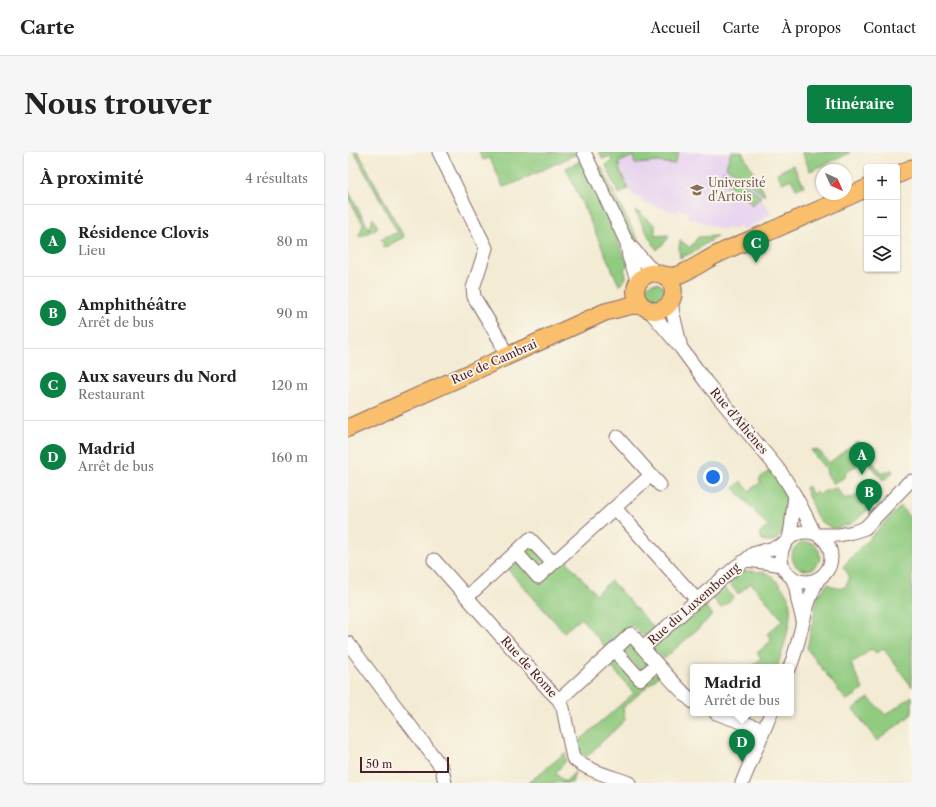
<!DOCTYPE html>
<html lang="fr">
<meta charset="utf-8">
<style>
body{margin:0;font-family:"Libre Caslon Text",serif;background:#f6f6f6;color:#222}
.controls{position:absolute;right:12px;top:12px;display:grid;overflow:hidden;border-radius:4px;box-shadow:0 1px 3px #0004}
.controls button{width:36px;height:36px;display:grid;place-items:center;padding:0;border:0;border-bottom:1px solid #e0e0e0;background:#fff;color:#222;font:20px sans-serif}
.compass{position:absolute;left:468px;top:12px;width:36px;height:36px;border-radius:50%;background:#fff;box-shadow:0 1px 3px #0004;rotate:135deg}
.scale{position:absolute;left:12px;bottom:10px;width:89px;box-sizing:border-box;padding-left:4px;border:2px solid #4a1f2b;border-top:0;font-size:11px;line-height:14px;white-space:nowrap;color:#4a1f2b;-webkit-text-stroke:3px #fbf7ec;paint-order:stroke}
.you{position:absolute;left:365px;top:325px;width:14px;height:14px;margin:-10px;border:3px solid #fff;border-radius:50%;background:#1a73e8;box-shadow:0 0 0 6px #1a73e833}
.badge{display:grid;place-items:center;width:26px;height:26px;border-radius:50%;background:#0b8043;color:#fff;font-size:13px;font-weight:700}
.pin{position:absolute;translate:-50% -33px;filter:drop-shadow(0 1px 2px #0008)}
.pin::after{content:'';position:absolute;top:21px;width:14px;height:12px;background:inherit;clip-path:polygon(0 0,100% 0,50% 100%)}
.popup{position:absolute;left:342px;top:512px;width:104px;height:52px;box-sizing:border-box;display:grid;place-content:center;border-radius:4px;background:#fff;filter:drop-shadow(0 1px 3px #0005);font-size:13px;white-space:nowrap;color:#767676}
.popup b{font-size:15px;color:#222}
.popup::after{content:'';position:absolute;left:50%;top:100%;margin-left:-8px;border:8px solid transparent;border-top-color:#fff}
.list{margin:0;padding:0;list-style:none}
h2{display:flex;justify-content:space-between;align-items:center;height:52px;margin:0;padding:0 16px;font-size:17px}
h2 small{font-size:13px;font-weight:400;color:#767676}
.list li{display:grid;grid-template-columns:26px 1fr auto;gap:12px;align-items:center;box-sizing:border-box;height:72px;padding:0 16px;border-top:1px solid #e0e0e0}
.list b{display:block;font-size:15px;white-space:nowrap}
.list p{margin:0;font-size:13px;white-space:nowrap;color:#767676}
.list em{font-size:13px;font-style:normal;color:#767676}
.icon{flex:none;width:22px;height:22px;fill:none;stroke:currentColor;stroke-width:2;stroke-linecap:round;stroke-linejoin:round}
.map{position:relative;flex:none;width:564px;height:631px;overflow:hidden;border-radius:4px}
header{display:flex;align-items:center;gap:24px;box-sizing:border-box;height:56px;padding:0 20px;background:#fff;border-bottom:1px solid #e0e0e0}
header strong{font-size:19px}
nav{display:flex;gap:22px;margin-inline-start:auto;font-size:14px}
.intro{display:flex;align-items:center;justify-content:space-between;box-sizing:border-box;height:96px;padding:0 24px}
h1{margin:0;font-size:28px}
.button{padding:10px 18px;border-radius:4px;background:#0b8043;color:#fff;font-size:14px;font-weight:700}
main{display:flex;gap:24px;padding:0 24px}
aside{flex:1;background:#fff;border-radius:4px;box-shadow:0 1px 3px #0004}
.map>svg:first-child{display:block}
</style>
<header>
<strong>Carte</strong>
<nav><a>Accueil</a><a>Carte</a><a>À propos</a><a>Contact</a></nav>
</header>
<div class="intro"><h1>Nous trouver</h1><a class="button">Itinéraire</a></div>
<main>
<aside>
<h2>À proximité<small>4 résultats</small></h2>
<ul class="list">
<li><span class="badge">A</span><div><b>Résidence Clovis</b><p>Lieu</p></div><em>80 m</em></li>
<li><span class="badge">B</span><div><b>Amphithéâtre</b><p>Arrêt de bus</p></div><em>90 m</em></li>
<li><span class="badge">C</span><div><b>Aux saveurs du Nord</b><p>Restaurant</p></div><em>120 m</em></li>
<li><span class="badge">D</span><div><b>Madrid</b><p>Arrêt de bus</p></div><em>160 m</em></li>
</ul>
</aside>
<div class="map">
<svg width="564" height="631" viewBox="0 0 564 631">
<rect width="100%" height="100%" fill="#fbf7ec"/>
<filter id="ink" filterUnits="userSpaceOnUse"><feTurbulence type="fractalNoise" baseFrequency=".025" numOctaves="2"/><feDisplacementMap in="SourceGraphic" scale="8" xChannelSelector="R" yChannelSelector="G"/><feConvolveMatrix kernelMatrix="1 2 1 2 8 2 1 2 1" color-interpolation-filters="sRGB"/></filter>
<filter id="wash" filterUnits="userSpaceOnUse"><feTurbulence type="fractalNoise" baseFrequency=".012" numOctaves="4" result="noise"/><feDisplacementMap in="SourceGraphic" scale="16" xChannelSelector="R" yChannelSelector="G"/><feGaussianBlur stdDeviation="0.9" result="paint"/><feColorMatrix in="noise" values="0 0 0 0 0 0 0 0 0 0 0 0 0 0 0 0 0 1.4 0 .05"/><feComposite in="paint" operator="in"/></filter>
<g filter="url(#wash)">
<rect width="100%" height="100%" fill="#f3ebd3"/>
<!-- built -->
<path fill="#e7d2ef" d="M 265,0 L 394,0 L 417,42 L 412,46 L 424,61 L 415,66 L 416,68 L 394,78 L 392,74 L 384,77 L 377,76 L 376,78 L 339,65 L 341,60 L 331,57 L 329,61 L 293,49 L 293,47 L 285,43 L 282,37 L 280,37 L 270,16 L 272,15 Z"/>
<!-- green -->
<path fill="#91cb80" stroke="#6e7556" d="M 6,0 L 10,0 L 56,85 L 35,96 L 34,94 L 36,92 L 33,87 L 41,83 L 50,81 Z
M 131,0 L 230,0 L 228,2 L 167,31 L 155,35 L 142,6 L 135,8 Z
M 251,0 L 331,0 L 326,12 L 309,10 L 287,12 L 285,4 L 270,11 L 272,15 L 271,16 L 280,37 L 271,42 L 258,13 L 264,9 L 262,4 L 255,7 Z
M 383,0 L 394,0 L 417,42 L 415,43 L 392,23 L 378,15 Z
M 454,0 L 501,0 L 502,1 L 462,19 Z
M 235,8 L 280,113 L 276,117 C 279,125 279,128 271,133 L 218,16 Z
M 445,13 L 456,34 L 448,37 L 443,27 L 434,31 L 429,21 Z
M 253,14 L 264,37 L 287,82 L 299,103 L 298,104 L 278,74 L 251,19 Z
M 376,18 L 399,33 L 413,45 L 404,53 L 394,43 L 373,28 Z
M 0,38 L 21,77 L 25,66 L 29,74 L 29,76 L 13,85 L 11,84 L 15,72 L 0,45 Z
M 287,59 L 292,61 L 307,73 L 307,84 L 320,83 L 320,87 L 309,98 L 302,87 Z
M 369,84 L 345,100 L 332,106 L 331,96 L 332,88 L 342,96 L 350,85 Z
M297 141a10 10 0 1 1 20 0a10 10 0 1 1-20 0Z
M 509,289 L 534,322 L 539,319 L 544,318 L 545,319 L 544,321 L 536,328 L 532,325 L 518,307 L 507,315 L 507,314 L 498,320 L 498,321 L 497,322 L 498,324 L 486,332 L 478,321 L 479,319 L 478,317 L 471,309 L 463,298 C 472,296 476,305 481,311 Z
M 422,318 L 424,320 C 429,329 436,339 438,348 C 441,361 439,381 427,388 C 423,391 419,390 415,389 L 411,382 L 420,374 L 386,336 L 393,329 L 401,339 L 413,330 L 411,327 Z
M 459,334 L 465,342 L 468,340 L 472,343 L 475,340 L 488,336 L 497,347 L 501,345 L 503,347 L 520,334 L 531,347 L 505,371 L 490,376 L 484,376 L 472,369 L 468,363 L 457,336 Z
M 553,354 L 564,369 L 564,535 L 535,496 L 528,501 L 524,497 L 503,512 L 515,537 L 508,543 L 498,548 L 459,497 L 470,443 L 480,432 C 487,436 496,440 500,430 C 501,428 501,426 501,424 C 500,421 497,418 495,415 L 507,401 L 519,389 Z
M 182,387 L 205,411 L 213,403 L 248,442 L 263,429 L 306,476 L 296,485 L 284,473 L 259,497 L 233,466 L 216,480 L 155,412 Z
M444 404a14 14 0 1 1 28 0a14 14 0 1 1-28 0Z
M 403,419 C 418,420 423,421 432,433 C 434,436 438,440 439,443 C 448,460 435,498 429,515 L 403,515 L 413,506 L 409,501 L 424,488 L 419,482 L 435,468 L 403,431 L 390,442 L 380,430 L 390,420 Z
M 375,434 L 386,445 L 373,456 L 363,444 Z
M 354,451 L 365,463 L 316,507 L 304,495 Z
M 282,490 L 301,511 L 294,518 L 291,518 L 275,500 L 275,496 Z
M 269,508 L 293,534 L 308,520 L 312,523 L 275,556 L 277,568 L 238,605 C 232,601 231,598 230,590 L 286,541 L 262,513 Z
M 564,544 L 564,562 L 529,589 L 505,557 L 521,546 L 538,563 Z
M 218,600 L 217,610 L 208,620 L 209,623 L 217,630 L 227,620 L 224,631 L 180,631 L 206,610 Z"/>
</g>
<g filter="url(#ink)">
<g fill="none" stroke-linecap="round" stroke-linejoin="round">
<!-- minor casing -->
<g stroke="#856666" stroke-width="15">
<path id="minor" d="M 91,0 L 138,96 L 125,136 L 126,145 L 152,188 L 155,197
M 236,0 L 278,89 L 301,115 L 311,121
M 279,91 L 281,105 L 288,124 L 289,132
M 323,149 L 325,162 L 332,192
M 301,158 L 333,196 L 358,230 L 431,318 C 445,338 456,359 466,381
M 269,285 L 312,333
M 267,356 L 349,448
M433 405a25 25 0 1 1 50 0a25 25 0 1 1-50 0Z
M 470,383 L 491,383 L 505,380 L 517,376 L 560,331 L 564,329
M 441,387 L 443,376 L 447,343
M 86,408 L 201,538 L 211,548 L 215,556 L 225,606 C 237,618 265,625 281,631
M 398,408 L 416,410 L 434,413
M 205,411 L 182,387 L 168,400 L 190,425 L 303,323
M 444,425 L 448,436 L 450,449 L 455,468
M 119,445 L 168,400
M 0,491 L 94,616 L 97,631
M 295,496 L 349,448 L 389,414 L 398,408 L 405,402 L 429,395 L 436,392
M 309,512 L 292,527 L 266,498 L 283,482 C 303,505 323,530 345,550
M 442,515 C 454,485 455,454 471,426
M 211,548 L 266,498
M 368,561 L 416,578
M 394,631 L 423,561"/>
</g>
<!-- major casing -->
<g stroke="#856666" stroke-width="19">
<path id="major" d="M 549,23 L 564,16
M 315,123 C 338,138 318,168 298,156 C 286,150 284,134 294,126 C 304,117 311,123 323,124 C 327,124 333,122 337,120 C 349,115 360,106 372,101 C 393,91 415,83 436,73 C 464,61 491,49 519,36
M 0,276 L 257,160 L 285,153 L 294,154"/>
</g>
<!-- minor -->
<use href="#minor" stroke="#fff" stroke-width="13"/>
<!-- major -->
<use href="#major" stroke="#f9bf6d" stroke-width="17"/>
</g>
</g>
<!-- icons -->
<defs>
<g id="university-bare" transform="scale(1.08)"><path d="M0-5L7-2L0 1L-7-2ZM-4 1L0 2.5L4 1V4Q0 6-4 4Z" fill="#8d6e63" stroke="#fbf7ec" stroke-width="2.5" paint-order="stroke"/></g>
</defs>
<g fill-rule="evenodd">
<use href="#university-bare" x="349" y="38"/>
</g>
<g text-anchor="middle" stroke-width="3.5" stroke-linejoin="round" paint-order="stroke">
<!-- education labels -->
<g font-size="12" fill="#785e54" stroke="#fbf7ec" text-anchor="start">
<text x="360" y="35">Université<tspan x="360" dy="14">d'Artois</tspan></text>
</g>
<!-- street labels -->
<g font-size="12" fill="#4a1f2b" stroke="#fbf7ec">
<text transform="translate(146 210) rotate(-24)" y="4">Rue de Cambrai</text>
<text transform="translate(391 269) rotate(50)" y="4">Rue d'Athènes</text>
<text transform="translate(346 452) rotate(-41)" y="4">Rue du Luxembourg</text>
<text transform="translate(181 515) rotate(48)" y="4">Rue de Rome</text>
</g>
</g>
</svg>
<div class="controls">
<button>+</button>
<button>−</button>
<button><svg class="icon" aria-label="layers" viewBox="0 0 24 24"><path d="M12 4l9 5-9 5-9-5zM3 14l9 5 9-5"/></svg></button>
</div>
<svg class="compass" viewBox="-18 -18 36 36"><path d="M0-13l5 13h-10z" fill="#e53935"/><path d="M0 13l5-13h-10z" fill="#767676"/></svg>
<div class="scale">50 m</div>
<div class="you"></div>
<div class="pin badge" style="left:514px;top:323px">A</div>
<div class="pin badge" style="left:521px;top:360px">B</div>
<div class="pin badge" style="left:408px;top:111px">C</div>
<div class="pin badge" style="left:394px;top:610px">D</div>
<div class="popup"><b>Madrid</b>Arrêt de bus</div>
</div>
</main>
